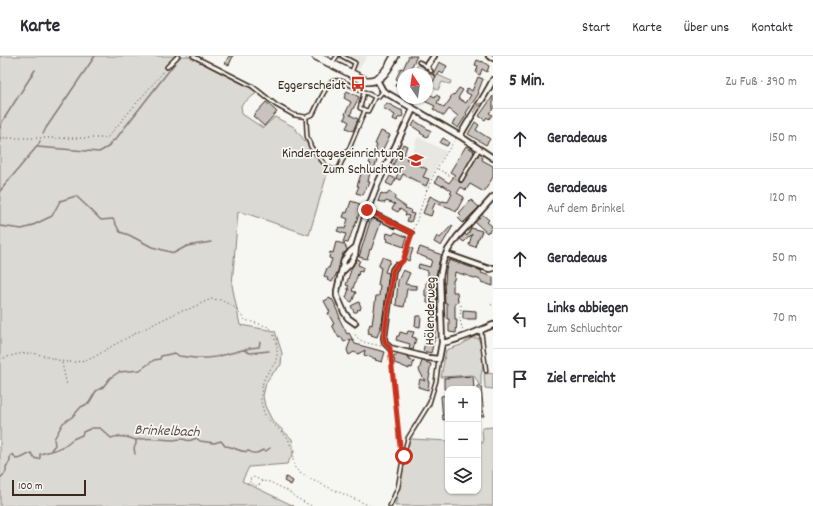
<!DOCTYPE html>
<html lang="de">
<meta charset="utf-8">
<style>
body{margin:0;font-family:Dekko,sans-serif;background:#f7f7f7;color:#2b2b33}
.controls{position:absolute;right:12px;bottom:12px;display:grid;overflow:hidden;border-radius:8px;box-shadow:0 1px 3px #0004}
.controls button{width:36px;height:36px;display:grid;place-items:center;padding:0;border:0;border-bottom:1px solid #e1e1e2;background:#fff;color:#2b2b33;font:20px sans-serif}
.compass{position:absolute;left:397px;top:12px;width:36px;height:36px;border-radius:50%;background:#fff;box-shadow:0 1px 3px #0004;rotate:347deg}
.scale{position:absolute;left:12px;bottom:10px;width:74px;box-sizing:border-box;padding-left:4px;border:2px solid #3b2a1e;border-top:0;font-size:11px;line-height:14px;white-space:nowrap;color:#3b2a1e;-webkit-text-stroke:3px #f6f6f2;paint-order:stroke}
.stop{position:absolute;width:12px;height:12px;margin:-9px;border:3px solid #c8321e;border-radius:50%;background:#fff}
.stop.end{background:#c8321e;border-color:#fff;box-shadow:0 1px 4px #0008}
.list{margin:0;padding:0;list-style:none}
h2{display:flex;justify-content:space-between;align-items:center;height:52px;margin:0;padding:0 16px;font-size:17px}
h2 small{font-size:13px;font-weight:400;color:#7c7c81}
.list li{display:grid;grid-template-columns:26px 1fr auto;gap:12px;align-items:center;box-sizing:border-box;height:60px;padding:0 16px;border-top:1px solid #e1e1e2}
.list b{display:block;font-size:15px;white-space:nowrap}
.list p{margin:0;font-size:13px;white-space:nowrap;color:#7c7c81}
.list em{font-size:13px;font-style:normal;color:#7c7c81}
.icon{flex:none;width:22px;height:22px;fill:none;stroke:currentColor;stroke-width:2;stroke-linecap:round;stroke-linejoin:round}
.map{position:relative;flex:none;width:493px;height:450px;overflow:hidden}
header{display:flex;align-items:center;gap:24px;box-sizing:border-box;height:56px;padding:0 20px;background:#fff;border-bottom:1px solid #e1e1e2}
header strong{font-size:19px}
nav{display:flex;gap:22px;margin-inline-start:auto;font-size:14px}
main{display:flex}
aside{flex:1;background:#fff}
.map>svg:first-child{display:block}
</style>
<header>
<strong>Karte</strong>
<nav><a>Start</a><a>Karte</a><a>Über uns</a><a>Kontakt</a></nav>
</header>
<main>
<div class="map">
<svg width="493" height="450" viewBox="0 0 493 450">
<rect width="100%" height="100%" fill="#f6f6f2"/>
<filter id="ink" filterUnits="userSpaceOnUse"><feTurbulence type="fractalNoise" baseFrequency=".025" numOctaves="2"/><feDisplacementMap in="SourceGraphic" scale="8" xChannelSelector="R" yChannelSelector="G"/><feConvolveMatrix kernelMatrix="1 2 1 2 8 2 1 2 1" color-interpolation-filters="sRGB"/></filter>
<g filter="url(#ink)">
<!-- built -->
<path fill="#e8e7e2" d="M 331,0 L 367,0 L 359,13 Z
M 418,81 L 447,96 L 438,108 L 426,132 L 387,113 L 397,92 L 411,99 L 416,88 L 415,87 Z"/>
<!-- green -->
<path fill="#dad9d3" stroke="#8a8278" d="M 0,0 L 188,0 L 258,36 L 241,49 L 242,58 L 263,72 L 275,61 L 294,71 L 328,115 L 309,179 L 248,158 L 238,156 L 232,229 L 240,269 L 275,275 L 282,297 L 281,309 L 271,319 L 266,327 L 263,340 L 265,350 L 272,364 L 292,383 L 294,396 L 287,408 L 249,411 L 242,425 L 294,450 L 0,450 Z
M 418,8 L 425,12 L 422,18 L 413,18 Z
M 438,19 L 451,25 L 450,28 L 442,26 L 438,34 L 427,29 L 427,26 L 432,28 L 436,20 L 437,20 Z
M 472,282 L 478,282 L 481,289 L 483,302 L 483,310 L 481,319 L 481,329 L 479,329 L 475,321 L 472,319 L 441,321 L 446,294 L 461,289 Z
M 493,317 L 493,333 L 485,332 L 484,318 Z
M 493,371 L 493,450 L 395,450 L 409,385 L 412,383 L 448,385 L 448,435 L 478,435 L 478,387 L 483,387 L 482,372 Z"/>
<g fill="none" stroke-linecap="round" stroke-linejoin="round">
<!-- stream -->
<path stroke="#857a71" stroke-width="1.5" d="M 0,72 L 2,66 L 35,14
M 43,78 L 46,72 L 95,0
M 37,91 L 99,96 L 108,91 L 112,85 L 115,84 L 175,7
M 0,135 L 39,88 L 40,85
M 0,170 L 22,173 L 29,171 L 52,160 L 60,145 L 76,140 L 90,153 L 101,164 L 113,163 L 120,176 L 129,179 L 152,191 L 174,197 L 187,190 L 211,186
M 244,294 L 250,297 L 269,295
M 51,394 L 55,389 L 54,383 L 63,367 L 72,361 L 81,351 L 89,347 L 96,335 L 103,331 L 110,322 L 119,316 L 140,314 L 154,304 L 160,303 L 161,300 L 175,297 L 179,300 L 195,302 L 207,302 L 216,301 L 250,292 L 259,291 L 260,286
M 135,398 L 134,392 L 136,388 L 136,385
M 0,422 C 4,419 7,417 6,411 L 10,405 L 10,400 L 13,398 L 16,403 L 21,402 L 31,397 L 34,402 L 38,403 L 40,402 L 40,398 L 55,394 L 64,390 L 73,383 L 82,379 L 83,376 L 92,372 L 100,372 L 111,382 C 119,379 128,381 136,384 C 148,380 161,384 174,384 C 176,384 178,383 181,383 C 188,383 187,387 196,382 L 200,385 L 214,387 L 221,385 L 225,390 C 234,390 241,398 249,395 C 254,399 258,397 263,394 L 266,395 L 270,392"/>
</g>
<!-- building -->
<path fill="#c8c3be" stroke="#3b2a1e" d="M 229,0 L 233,0 L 229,9 L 225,7 Z
M 409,0 L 417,0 L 409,16 L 405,14 L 400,25 L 396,23 L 401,12 L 403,13 Z
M 477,4 L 482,6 L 482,5 L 489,10 L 487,16 L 482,13 L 480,19 L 476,17 L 478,10 L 475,9 Z
M 439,6 L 447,10 L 443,18 L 440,16 L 437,20 L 433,18 Z
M 429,17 L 436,20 L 432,28 L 427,26 L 427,21 Z
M 478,21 L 483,23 L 478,36 L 479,37 L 466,57 L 467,58 L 458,72 L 452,68 L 458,60 L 449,53 L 444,60 L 433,53 L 435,50 L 418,42 L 427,42 L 427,37 L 435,41 L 436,39 L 440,41 L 437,47 L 444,52 L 451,42 L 450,42 L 453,38 L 454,39 L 459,32 L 463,34 L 458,42 L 466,47 L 471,39 L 465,36 L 468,32 L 472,35 Z
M 398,24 L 403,27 L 403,34 L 395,30 Z
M 347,35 L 359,41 L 350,59 L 358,63 L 353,75 L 346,72 L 349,66 L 344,63 L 346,59 L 345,58 L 351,46 L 344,42 Z
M 493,40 L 493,53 L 489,57 L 492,59 L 489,63 L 487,61 L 485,64 L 479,60 Z
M 266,46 L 277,56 L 264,70 L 253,60 Z
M 387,47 L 400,54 L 402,54 L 403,60 L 398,62 L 397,65 L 393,63 L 395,59 L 383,52 Z
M 415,65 L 431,75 L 427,81 L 420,77 L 421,76 L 412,70 Z
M 475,66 L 479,69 L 476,74 L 490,83 L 486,89 L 468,78 Z
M 381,75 L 390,79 L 379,101 L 376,96 L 376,91 L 377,89 L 375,88 Z
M 443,82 L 449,86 L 447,90 L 440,87 Z
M 403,88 L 407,90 L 404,98 L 408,100 L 406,103 L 427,113 L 423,121 L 429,123 L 426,130 L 403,118 L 400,124 L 396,122 L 399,114 L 392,111 Z
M 466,90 L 474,95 L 473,96 L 474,97 L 459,123 L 459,126 L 461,127 L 463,125 L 478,99 L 483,102 L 482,104 L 493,110 L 493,121 L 484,136 L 470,128 L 466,134 L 461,131 L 457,137 L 464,141 L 456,156 L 451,152 L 435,147 L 432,154 L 433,154 L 431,160 L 425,158 L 423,157 L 430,140 L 442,146 L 442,145 L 448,146 L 452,138 L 450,137 L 452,135 L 443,129 L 442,130 L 435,126 L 438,120 L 449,127 L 455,119 L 450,116 Z
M 372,101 L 377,104 L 373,116 L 369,114 L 371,108 L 369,107 Z
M 361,113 L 370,116 L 368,126 L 370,126 L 368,131 L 367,130 L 363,139 L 356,137 L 359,130 L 357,130 L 361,118 L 360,118 Z
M 390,120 L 396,123 L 392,130 L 386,127 Z
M 389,135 L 396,140 L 394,143 L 406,151 L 405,152 L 411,154 L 410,157 L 414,158 L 411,166 L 407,165 L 409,160 L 405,159 L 406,157 L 400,153 L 398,156 L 392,153 L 395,148 L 386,145 L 385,147 L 378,145 L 381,137 L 387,139 Z
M 471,144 L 479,151 L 463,167 L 458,162 L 461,159 L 459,157 Z
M 351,145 L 360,148 L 358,154 L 360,155 L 355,170 L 354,170 L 348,187 L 343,186 L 346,178 L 337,175 L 339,171 L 345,173 L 348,163 L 343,161 L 345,156 L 347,157 Z
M 482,158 L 489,164 L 487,166 L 492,170 L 489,176 L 488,175 L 487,177 L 475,166 Z
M 371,162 L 381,166 L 371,194 L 370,193 L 367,203 L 359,201 Z
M 452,169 L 453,170 L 441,190 L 434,186 L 437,180 L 440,182 Z
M 471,172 L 482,175 L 479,182 L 478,182 L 475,191 L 469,189 L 472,178 L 464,186 L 460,183 L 465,178 L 467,180 Z
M 395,176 L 407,181 L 404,191 L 387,185 L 388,183 L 386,182 L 387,177 L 393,179 Z
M 336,186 L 344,188 L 347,193 L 346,196 L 343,197 L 338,215 L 332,226 L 327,224 L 328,222 L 324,220 L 327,212 L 329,212 L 332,203 L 329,202 L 330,196 L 333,197 Z
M 409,191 L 413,193 L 409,205 L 405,203 Z
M 420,191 L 442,199 L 439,206 L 436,220 L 436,227 L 432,227 L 432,239 L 437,240 L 437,247 L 427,247 L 427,240 L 425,240 L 425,231 L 426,231 L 426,227 L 428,227 L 428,215 L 418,212 L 419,208 L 430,211 L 432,204 L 417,198 Z
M 382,201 L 390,204 L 389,208 L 388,208 L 385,216 L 389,217 L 382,266 L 377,281 L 371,279 L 372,278 L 368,277 L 369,275 L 368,274 L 370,268 L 372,269 L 376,240 L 379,240 L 380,229 L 378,229 L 381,211 L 379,210 L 379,208 Z
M 357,203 L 360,204 L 358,209 L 363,211 L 362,216 L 359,215 L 358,219 L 358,218 L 352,235 L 356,236 L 352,246 L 348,244 L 348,243 L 346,242 L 349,233 L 347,233 L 349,230 L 346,229 L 352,211 Z
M 449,204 L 482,215 L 481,217 L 493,221 L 493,230 L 481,226 L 481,224 L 455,216 L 454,224 L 453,224 L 453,236 L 457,236 L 458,246 L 455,247 L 455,263 L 457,263 L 456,277 L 449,276 L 449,263 L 447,263 L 447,247 L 445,247 L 444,228 L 445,228 L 446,213 Z
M 403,214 L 410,217 L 405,228 L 417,230 L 417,233 L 407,233 L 404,251 L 396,249 L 398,225 Z
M 330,242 L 331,244 L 332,243 L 336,250 L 335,250 L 339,259 L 340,262 L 339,262 L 347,278 L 349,277 L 355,288 L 385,296 L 382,306 L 375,304 L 376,303 L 364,299 L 365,294 L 358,298 L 354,296 L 349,299 L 347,294 L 351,283 L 344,286 L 341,281 L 339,282 L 332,269 L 334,268 L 328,257 L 330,256 L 324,245 Z
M 359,246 L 361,251 L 360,254 L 358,253 L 357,256 L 354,256 L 351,250 Z
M 463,254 L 476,255 L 476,263 L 463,263 Z
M 416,260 L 421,260 L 420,271 L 415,270 Z
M 435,268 L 435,281 L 431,297 L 423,295 L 428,274 L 428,269 Z
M 408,275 L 414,276 L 412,281 L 416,282 L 413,294 L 409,293 L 410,288 L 396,284 L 397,280 L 399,280 L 400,276 L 407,278 Z
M 397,298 L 410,302 L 409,304 L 414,305 L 412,312 L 409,311 L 409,313 L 400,309 L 394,307 L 395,304 L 393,303 L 394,299 L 396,300 Z
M 422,305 L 431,308 L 429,318 L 430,318 L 428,326 L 429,326 L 428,334 L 418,331 L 420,323 L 425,325 L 419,314 Z
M 473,320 L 474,333 L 444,333 L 444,322 Z
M 478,330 L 481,330 L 484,360 L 478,360 Z
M 448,339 L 448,363 L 443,364 L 441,340 Z
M 286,421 L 293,425 L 291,429 L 284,425 Z"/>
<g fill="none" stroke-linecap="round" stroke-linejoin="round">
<!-- lane casing -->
<g stroke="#3b2a1e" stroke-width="5.5">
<path id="lane" d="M 193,0 L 252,30 L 276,49 L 294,59 L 306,61 L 313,58 C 316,52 326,30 331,26 C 334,24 340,24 344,26 L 375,41
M 342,0 L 355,7 L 351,17
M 333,6 L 337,0
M 419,6 L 427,10 L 431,15
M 167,11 L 178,0
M 364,36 L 360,52 L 365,54
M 306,61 L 307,80 L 311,91 L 327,111 L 334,114 L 339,112 L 342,105 L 349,93 L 365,54 L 368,55 L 375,41 L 379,40 L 383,35
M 461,124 L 479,93
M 395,169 L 412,177
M 481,275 L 486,315
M 390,450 L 398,431 L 404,397 L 408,382 L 429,348 L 436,325 L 439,303"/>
</g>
<!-- street casing -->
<g stroke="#3b2a1e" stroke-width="8">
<path id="street" d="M 489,0 L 493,2
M 427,10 L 434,0
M 377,24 L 383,35 L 390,39 L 460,80 L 493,102
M 460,80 C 470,61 483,44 493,24
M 367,155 L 395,169
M 446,198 L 489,213 L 493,212
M 396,210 L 393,214 L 384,282 L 385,287 L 390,292 L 428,302 L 439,303 L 442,287 L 440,221 L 443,205 L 448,194 L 457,181 L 493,141
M 341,217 L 350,208 L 355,199 L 356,191 L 367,155 L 378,127 L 413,53
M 355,267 L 348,262 L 344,256 L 337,240 L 337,235 L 344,204 L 351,195 L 356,191
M 442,287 C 460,284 476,276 493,269"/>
</g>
<!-- secondary casing -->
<g stroke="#3b2a1e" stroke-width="10">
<path id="secondary" d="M 316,0 L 366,25 C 382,26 388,12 395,0"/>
</g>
<!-- path -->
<path stroke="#3b2a1e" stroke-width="1" stroke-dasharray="1 3" stroke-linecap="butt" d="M 423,18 L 425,15
M 0,82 L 107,82 L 164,15
M 438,113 L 458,124
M 414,173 L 426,136 L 437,112 L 456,82
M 399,207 L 403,205 L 411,180
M 461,249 L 460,263 L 463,276
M 491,249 L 493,248
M 355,271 L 354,277 C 360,288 370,287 381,290
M 390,296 L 398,374 L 401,392
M 0,303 L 18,298 L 31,297 L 37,298 L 65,306 L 76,306 L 90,303 L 96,300 L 112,290 L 140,275 L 178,256 L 189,253 L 211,243 L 221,244 L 234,251 L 245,264 L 266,270 L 270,272 L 273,276 L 277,290 L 277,300 L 275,307 L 266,319 L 263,326 L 261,338 L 261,346 L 264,357 L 267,362 L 288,382 L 293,396 L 293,405 L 295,412 L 300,417 L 312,424 L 370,450
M 62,307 L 67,330
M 262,425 L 258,430 L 256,430 L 255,428 L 252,428 L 250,426 L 249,424 L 252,422 L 254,421 L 262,425 L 270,426 L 288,435 L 295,441 L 311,450"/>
<!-- lane -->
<use href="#lane" stroke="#f6f6f2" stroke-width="2.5"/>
<!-- street -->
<use href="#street" stroke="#f6f6f2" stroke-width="4.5"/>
<!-- secondary -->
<use href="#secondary" stroke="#f6f6f2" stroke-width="7"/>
</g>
<!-- one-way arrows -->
<defs><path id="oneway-shaft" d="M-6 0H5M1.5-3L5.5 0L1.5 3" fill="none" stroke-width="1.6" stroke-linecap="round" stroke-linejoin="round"/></defs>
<use stroke="#989088" href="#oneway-shaft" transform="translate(477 52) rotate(-56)"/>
</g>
<g fill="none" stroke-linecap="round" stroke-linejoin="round" filter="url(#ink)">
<!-- route -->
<path stroke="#c8321e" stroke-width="5" d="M 367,154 L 412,177 L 403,205 L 396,210 L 393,214 L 384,282 L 385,287 L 390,292 L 400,390 L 401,394 L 404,397 L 404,400"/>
</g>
<!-- icons -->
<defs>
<g id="bus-bare" transform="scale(1.2)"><path d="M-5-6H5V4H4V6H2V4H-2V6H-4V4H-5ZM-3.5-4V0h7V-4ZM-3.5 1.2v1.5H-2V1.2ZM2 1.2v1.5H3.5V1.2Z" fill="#c8321e" stroke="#f6f6f2" stroke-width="2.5" paint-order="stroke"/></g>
<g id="school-bare" transform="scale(1.2)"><path d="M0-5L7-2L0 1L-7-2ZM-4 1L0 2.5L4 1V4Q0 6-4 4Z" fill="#c8321e" stroke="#f6f6f2" stroke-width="2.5" paint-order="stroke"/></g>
</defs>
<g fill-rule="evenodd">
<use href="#bus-bare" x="358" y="28"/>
<use href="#school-bare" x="416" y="104"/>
</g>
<g text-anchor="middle" stroke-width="3.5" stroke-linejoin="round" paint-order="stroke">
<!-- poi labels -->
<g font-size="14" fill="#3b2a1e" stroke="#f6f6f2" text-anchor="end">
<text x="346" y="33">Eggerscheidt</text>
<text x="404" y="101">Kindertageseinrichtung<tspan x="404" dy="16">Zum Schluchtor</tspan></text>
</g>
<!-- street labels -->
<g font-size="14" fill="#3b2a1e" stroke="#f6f6f2">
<text transform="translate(429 255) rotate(-89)" y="5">Hölenderweg</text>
</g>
<!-- water labels -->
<g font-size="15" font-style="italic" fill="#605248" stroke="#f6f6f2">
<text transform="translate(167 374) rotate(2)" y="5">Brinkelbach</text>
</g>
</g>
</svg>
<div class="controls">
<button>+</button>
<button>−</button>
<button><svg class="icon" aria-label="layers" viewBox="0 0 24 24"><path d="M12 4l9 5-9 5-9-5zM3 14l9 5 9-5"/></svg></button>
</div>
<svg class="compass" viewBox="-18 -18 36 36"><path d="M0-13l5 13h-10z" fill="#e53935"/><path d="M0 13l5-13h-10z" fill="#7c7c81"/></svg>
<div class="scale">100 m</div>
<div class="stop" style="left:404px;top:400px"></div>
<div class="stop end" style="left:367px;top:154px"></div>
</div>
<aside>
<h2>5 Min.<small>Zu Fuß · 390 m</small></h2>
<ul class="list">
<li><svg class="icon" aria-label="ahead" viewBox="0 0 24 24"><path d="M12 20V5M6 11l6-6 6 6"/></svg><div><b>Geradeaus</b></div><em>150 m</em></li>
<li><svg class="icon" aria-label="ahead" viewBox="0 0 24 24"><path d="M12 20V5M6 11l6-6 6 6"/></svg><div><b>Geradeaus</b><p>Auf dem Brinkel</p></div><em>120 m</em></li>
<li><svg class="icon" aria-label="ahead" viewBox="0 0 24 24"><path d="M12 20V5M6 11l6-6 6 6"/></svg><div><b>Geradeaus</b></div><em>50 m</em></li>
<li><svg class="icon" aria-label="left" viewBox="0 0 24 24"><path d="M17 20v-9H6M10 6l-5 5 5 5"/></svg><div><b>Links abbiegen</b><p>Zum Schluchtor</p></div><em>70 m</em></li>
<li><svg class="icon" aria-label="arrive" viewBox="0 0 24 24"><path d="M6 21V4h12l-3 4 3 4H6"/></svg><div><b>Ziel erreicht</b></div></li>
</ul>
</aside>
</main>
